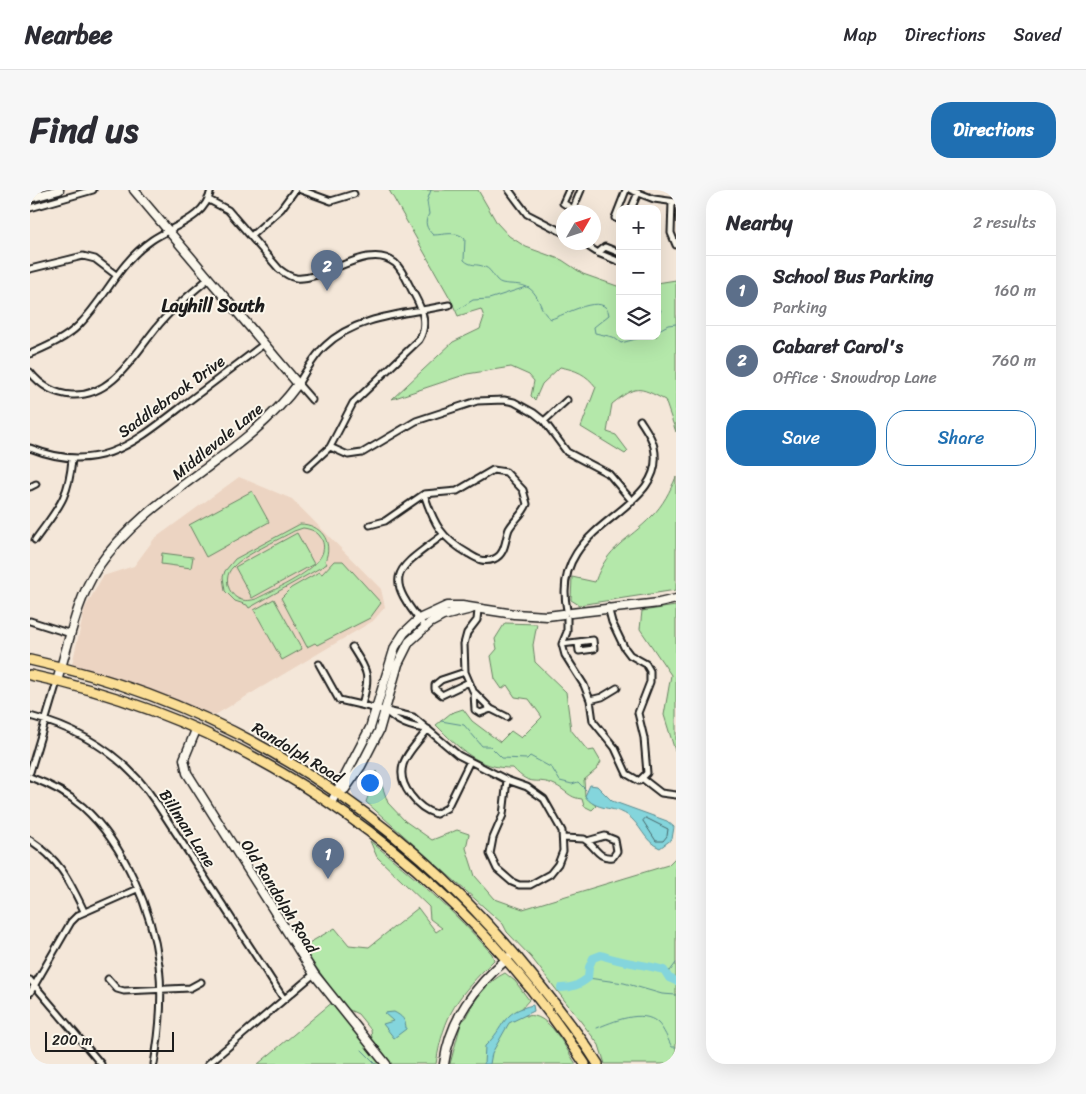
<!DOCTYPE html>
<meta charset="utf-8">
<style>
body{margin:0;font-family:Sriracha,sans-serif;background:#f7f7f7;color:#2b2b33}
.controls{position:absolute;right:15px;top:15px;display:grid;overflow:hidden;border-radius:10px;box-shadow:0 5px 20px #0002}
.controls button{width:45px;height:45px;display:grid;place-items:center;padding:0;border:0;border-bottom:1px solid #e1e1e2;background:#fff;color:#2b2b33;font:25px sans-serif}
.compass{position:absolute;left:526px;top:15px;width:45px;height:45px;border-radius:50%;background:#fff;box-shadow:0 5px 20px #0002;rotate:51deg}
.scale{position:absolute;left:15px;bottom:12px;width:129px;box-sizing:border-box;padding-left:5px;border:2px solid #1c1c1c;border-top:0;font-size:14px;line-height:18px;white-space:nowrap;color:#1c1c1c;-webkit-text-stroke:4px #fbf7ec;paint-order:stroke}
.you{position:absolute;left:339px;top:592px;width:18px;height:18px;margin:-12px;border:4px solid #fff;border-radius:50%;background:#1a73e8;box-shadow:0 0 0 8px #1a73e833}
.badge{display:grid;place-items:center;width:32px;height:32px;border-radius:50%;background:#1f6fb2;color:#fff;font-size:16px;font-weight:700}
.pin{position:absolute;translate:-50% -41px;filter:drop-shadow(0 1px 2px #0008)}
.pin::after{content:'';position:absolute;top:26px;width:18px;height:15px;background:inherit;clip-path:polygon(0 0,100% 0,50% 100%)}
.list{margin:0;padding:0;list-style:none}
h2{display:flex;justify-content:space-between;align-items:center;height:65px;margin:0;padding:0 20px;font-size:21px}
h2 small{font-size:16px;font-weight:400;color:#7c7c81}
.list li{display:grid;grid-template-columns:32px 1fr auto;gap:15px;align-items:center;box-sizing:border-box;height:70px;padding:0 20px;border-top:1px solid #e1e1e2}
.list b{display:block;font-size:19px;white-space:nowrap}
.list p{margin:0;font-size:16px;white-space:nowrap;color:#7c7c81}
.list em{font-size:16px;font-style:normal;color:#7c7c81}
.actions{display:flex;gap:10px;padding:15px 20px}
.actions a{flex:1;padding:11px 0;border:1px solid #1f6fb2;border-radius:20px;text-align:center;font-size:18px;color:#1f6fb2}
.actions .main{background:#1f6fb2;color:#fff}
.icon{flex:none;width:28px;height:28px;fill:none;stroke:currentColor;stroke-width:2;stroke-linecap:round;stroke-linejoin:round}
.map{position:relative;flex:none;width:646px;height:874px;overflow:hidden;border-radius:20px}
header{display:flex;align-items:center;gap:30px;box-sizing:border-box;height:70px;padding:0 25px;background:#fff;border-bottom:1px solid #e1e1e2}
header strong{font-size:24px}
nav{display:flex;gap:28px;margin-inline-start:auto;font-size:18px}
.intro{display:flex;align-items:center;justify-content:space-between;box-sizing:border-box;height:120px;padding:0 30px}
h1{margin:0;font-size:35px}
.button{padding:12px 22px;border-radius:20px;background:#1f6fb2;color:#fff;font-size:18px;font-weight:700}
main{display:flex;gap:30px;padding:0 30px}
aside{flex:1;background:#fff;border-radius:20px;box-shadow:0 5px 20px #0002}
.map>svg:first-child{display:block}
</style>
<header>
<strong>Nearbee</strong>
<nav><a>Map</a><a>Directions</a><a>Saved</a></nav>
</header>
<div class="intro"><h1>Find us</h1><a class="button">Directions</a></div>
<main>
<div class="map">
<svg width="646" height="874" viewBox="0 0 646 874">
<rect width="100%" height="100%" fill="#f4e7d9"/>
<filter id="ink" filterUnits="userSpaceOnUse"><feTurbulence type="fractalNoise" baseFrequency=".02" numOctaves="2"/><feDisplacementMap in="SourceGraphic" scale="10" xChannelSelector="R" yChannelSelector="G"/><feConvolveMatrix kernelMatrix="1 2 1 2 8 2 1 2 1" color-interpolation-filters="sRGB"/></filter>
<g filter="url(#ink)">
<!-- built -->
<path fill="#ecd4c2" d="M 209,287 L 262,309 L 351,399 L 355,417 L 343,431 L 185,525 L 42,474 L 55,418 L 73,386 L 104,376 L 124,349 Z"/>
<!-- green -->
<path fill="#b4e8aa" stroke="#688263" fill-rule="evenodd" d="M 359,0 L 448,0 L 467,33 L 479,46 L 496,57 L 532,70 L 553,84 L 590,97 L 590,146 L 627,146 L 627,93 L 646,90 L 646,242 L 635,210 C 608,196 606,195 582,214 L 577,242 L 586,245 L 598,261 L 595,264 L 551,237 L 566,197 C 556,184 546,180 530,177 L 512,194 L 505,210 L 501,206 L 504,191 L 499,185 L 481,177 L 437,184 L 362,209 L 423,152 L 450,139 L 454,127 L 451,119 L 428,126 L 420,108 Z
M 646,287 L 646,400 L 549,415 L 541,410 L 542,387 L 565,392 C 578,355 597,352 622,326 C 633,315 640,301 646,287 Z
M 222,301 L 239,332 L 176,367 L 159,335 Z
M 270,334 C 290,334 304,351 295,371 L 297,374 L 219,418 L 217,415 L 205,411 L 195,401 L 193,387 L 195,381 L 205,369 ZM 273,338 C 281,339 289,342 292,350 C 304,376 244,399 226,409 C 216,412 207,411 201,402 C 196,395 196,383 203,377 C 214,365 248,350 264,341 Z
M 267,343 L 284,374 L 222,408 L 205,377 Z
M 132,363 L 163,367 L 161,378 L 131,374 Z
M 304,371 L 313,371 L 351,413 L 340,428 L 287,455 L 285,453 L 277,457 L 251,408 L 261,398 L 289,382 L 292,384 Z
M 244,409 L 272,459 L 252,470 L 224,420 Z
M 646,416 L 646,564 L 634,525 L 641,485 L 610,439 L 612,421 Z
M 475,433 L 507,434 L 503,455 L 505,472 L 536,502 L 541,540 L 558,561 L 564,560 L 571,572 L 567,579 L 554,590 L 555,606 L 566,616 L 562,620 L 554,616 L 552,609 C 539,608 536,600 525,595 C 506,586 502,599 483,578 C 448,579 429,558 406,535 L 421,523 L 433,519 L 442,531 L 470,552 L 481,541 L 491,548 L 512,527 L 499,509 L 485,507 L 477,495 L 472,499 L 465,489 L 461,466 L 467,459 L 465,449 Z
M 347,581 L 358,613 L 375,631 L 402,650 L 427,640 L 439,644 L 436,658 L 445,686 L 465,709 L 493,719 L 638,675 L 646,667 L 646,874 L 575,874 L 569,855 L 501,767 L 477,742 L 473,734 L 336,612 Z
M 340,651 C 384,686 425,722 462,764 L 464,770 C 428,806 414,823 406,874 L 228,874 L 304,811 L 337,851 L 342,849 L 341,840 L 328,824 L 315,818 L 272,757 L 305,738 L 319,755 L 339,757 L 388,718 L 406,742 L 412,738 L 400,729 L 399,717 L 347,667 Z
M 475,783 L 485,791 L 499,810 L 491,819 L 496,826 C 519,821 535,858 546,874 L 420,874 L 432,830 L 435,829 C 443,811 458,791 475,783 Z"/>
<!-- water -->
<path fill="#84d5dc" stroke="#5a8b8f" d="M 560,595 L 567,596 L 582,611 L 637,631 L 644,637 L 642,649 L 630,658 C 614,652 611,634 597,625 C 584,616 565,621 555,606 Z
M 503,815 L 504,821 L 479,833 L 462,863 L 460,874 L 454,874 L 455,856 C 476,837 470,822 503,815 Z
M 364,822 C 372,826 376,830 376,839 L 364,848 L 353,834 L 363,831 L 354,823 Z"/>
<g fill="none" stroke-linecap="round" stroke-linejoin="round">
<!-- shore -->
<path stroke="#466669" stroke-width="1" d="M 616,628 L 638,639 L 637,646 L 633,651 L 626,651 L 613,631 Z"/>
<!-- stream -->
<path stroke="#5a8b8f" stroke-width="1" d="M 401,0 L 397,11 L 399,24 C 394,32 396,38 403,45 C 414,45 427,40 435,49 L 434,70 C 441,77 446,73 455,77 C 463,80 464,91 472,93 C 481,95 490,93 499,98 C 511,106 509,122 521,129 C 533,126 576,100 579,125 L 564,137 L 565,143 L 583,147 L 591,153 L 617,146
M 627,118 L 631,120 L 627,130
M 427,120 L 443,110 L 459,109 L 496,97
M 627,141 L 638,135 L 646,134
M 411,531 L 434,535 L 452,556 L 460,556 L 472,568 L 497,569 L 500,566 L 522,578 L 530,591 L 542,594 L 548,592 L 556,600
M 634,780 L 640,781 L 646,773
M 558,788 L 594,793 L 632,804 L 646,805
M 567,838 C 582,832 613,818 628,833 C 634,839 638,850 642,857 L 646,857
M 332,860 L 346,874"/>
<!-- river -->
<path stroke="#84d5dc" stroke-width="8" d="M 531,798 C 542,798 549,795 558,788 L 559,777 L 563,768 L 571,765 C 592,773 613,774 634,780 L 639,788 L 646,791"/>
<!-- street casing -->
<g stroke="#1c1c1c" stroke-width="9">
<path id="street" d="M 271,0 L 301,11 L 324,4
M 479,0 L 497,24 L 534,43
M 539,0 L 533,13 L 543,19 L 551,0
M 601,0 L 624,9 L 646,12
M 179,10 L 198,20 L 249,79 C 254,83 259,87 266,88 C 296,91 338,51 365,73 C 374,81 379,96 385,106 C 393,121 398,135 389,150 L 323,213 L 300,257 L 277,278
M 642,12 L 641,43 L 646,55
M 0,18 L 63,0
M 601,19 L 608,3
M 590,30 L 585,28 L 596,0
M 221,46 L 251,19 L 265,0
M 551,52 L 568,63 L 590,72
M 568,63 L 575,57 L 590,63
M 0,79 L 53,66 L 65,69 L 86,85
M 0,164 C 18,156 35,149 49,135 C 77,107 87,74 122,50 C 144,35 175,29 181,0
M 0,182 C 11,196 24,204 42,205 C 86,207 107,158 133,130 C 146,115 163,102 178,89
M 282,210 L 268,194 C 276,181 284,166 295,156 C 327,125 378,124 419,115
M 514,231 L 537,210
M 300,257 L 318,265 L 332,263 L 386,231 L 447,211 L 474,210 L 484,212 L 504,223 L 514,231 L 537,262 L 579,284 L 602,311
M 0,258 C 68,285 103,254 155,214 C 181,194 208,174 234,154
M 0,297 L 6,294
M 340,335 L 355,331 L 394,304 L 427,301 L 463,280 L 476,282 L 493,300 L 497,314 C 493,324 484,330 479,339 C 475,349 476,364 464,369 C 454,373 447,369 439,364 C 411,348 404,334 394,304
M 5,350 C 27,319 39,309 42,269
M 448,420 L 447,430 L 437,443 L 434,454 L 435,482 L 444,503 L 445,520 L 450,523 L 461,519
M 537,420 C 518,330 639,324 624,257 C 622,247 615,238 610,230
M 537,428 L 537,442 L 532,454 L 535,465 L 554,495 L 560,510 L 563,531 L 585,558 L 597,584 L 609,591 L 617,583 L 614,548 L 608,523 L 620,492 L 620,481 L 616,474 L 600,465 L 594,457 L 582,432 L 578,417
M 0,431 L 41,444
M 395,437 C 353,385 363,382 413,345
M 532,454 L 563,450 L 564,459 L 549,461 L 548,453
M 322,457 C 339,484 340,484 332,515
M 289,474 L 309,510 L 383,527 L 428,565 L 477,590 L 497,597 L 514,609 L 532,641 L 533,661 L 528,674 L 520,684 L 500,695 L 489,695 L 482,692 L 467,679 L 460,664 L 463,648 L 473,625 L 477,590
M 435,482 L 411,490 L 405,495 L 405,499 L 412,505 L 439,492
M 445,503 L 461,519 L 477,527
M 560,510 L 572,507 L 587,498
M 356,521 C 367,532 382,538 398,539
M 0,526 C 53,540 97,568 127,614 L 254,809
M 398,539 C 390,550 376,563 373,575 C 367,595 388,619 406,624 L 417,618 L 440,571
M 0,582 L 27,492
M 0,587 C 19,594 37,603 53,617 C 95,655 122,720 129,775 C 133,809 130,841 124,874
M 613,589 L 631,603 L 646,605
M 534,648 L 554,649 C 566,656 567,669 583,667 L 587,661 L 585,650 L 575,646 L 557,651
M 0,650 C 30,670 39,690 54,721
M 78,789 L 87,799 L 94,801 L 160,798 L 171,792
M 0,790 L 71,874
M 0,803 L 41,732 L 48,725 L 107,699
M 178,874 L 284,784"/>
</g>
<!-- secondary casing -->
<g stroke="#1c1c1c" stroke-width="11">
<path id="secondary" d="M 0,8 L 29,0
M 541,423 L 629,413 L 646,409
M 27,491 C 39,453 46,411 68,377 C 120,301 215,267 268,194 L 104,0
M 166,540 L 154,569 L 157,583 L 284,784 L 356,874
M 308,603 L 315,599 L 331,576 L 349,541 L 368,474 L 379,452 L 400,433 L 413,426 L 441,419
M 301,613 L 340,538 L 365,457 L 374,443 L 389,429 L 417,416 L 432,416 L 484,424 L 517,426 L 533,424
M 414,874 C 420,829 445,796 479,767"/>
</g>
<!-- primary casing -->
<g stroke="#1c1c1c" stroke-width="12">
<path id="primary" d="M 0,470 C 203,514 376,627 505,789 C 527,816 549,844 568,874
M 0,485 C 229,533 428,679 555,874"/>
</g>
<!-- street -->
<use href="#street" stroke="#fbf7ec" stroke-width="5"/>
<!-- secondary -->
<use href="#secondary" stroke="#fbf7ec" stroke-width="8"/>
<!-- primary -->
<use href="#primary" stroke="#fbde96" stroke-width="9"/>
</g>
</g>
<g text-anchor="middle" stroke-width="4" stroke-linejoin="round" paint-order="stroke">
<!-- street labels -->
<g font-size="16" fill="#1c1c1c" stroke="#fbf7ec">
<text transform="translate(141 206) rotate(-36)" y="6">Saddlebrook Drive</text>
<text transform="translate(187 251) rotate(-39)" y="6">Middlevale Lane</text>
<text transform="translate(268 562) rotate(31)" y="6">Randolph Road</text>
<text transform="translate(158 638) rotate(57)" y="6">Billman Lane</text>
<text transform="translate(250 706) rotate(58)" y="6">Old Randolph Road</text>
</g>
<!-- neighbourhood labels -->
<g font-size="18" font-weight="bold" fill="#1c1c1c" stroke="#fbf7ec">
<text x="183" y="122">Layhill South</text>
</g>
</g>
</svg>
<div class="controls">
<button>+</button>
<button>−</button>
<button><svg class="icon" aria-label="layers" viewBox="0 0 24 24"><path d="M12 4l9 5-9 5-9-5zM3 14l9 5 9-5"/></svg></button>
</div>
<svg class="compass" viewBox="-18 -18 36 36"><path d="M0-13l5 13h-10z" fill="#e53935"/><path d="M0 13l5-13h-10z" fill="#7c7c81"/></svg>
<div class="scale">200 m</div>
<div class="you"></div>
<div class="pin badge" style="left:298px;top:689px;background:#5c6f8a">1</div>
<div class="pin badge" style="left:297px;top:101px;background:#5c6f8a">2</div>
</div>
<aside>
<h2>Nearby<small>2 results</small></h2>
<ul class="list">
<li><span class="badge" style="background:#5c6f8a">1</span><div><b>School Bus Parking</b><p>Parking</p></div><em>160 m</em></li>
<li><span class="badge" style="background:#5c6f8a">2</span><div><b>Cabaret Carol's</b><p>Office · Snowdrop Lane</p></div><em>760 m</em></li>
</ul>
<div class="actions"><a class="main">Save</a><a>Share</a></div>
</aside>
</main>
